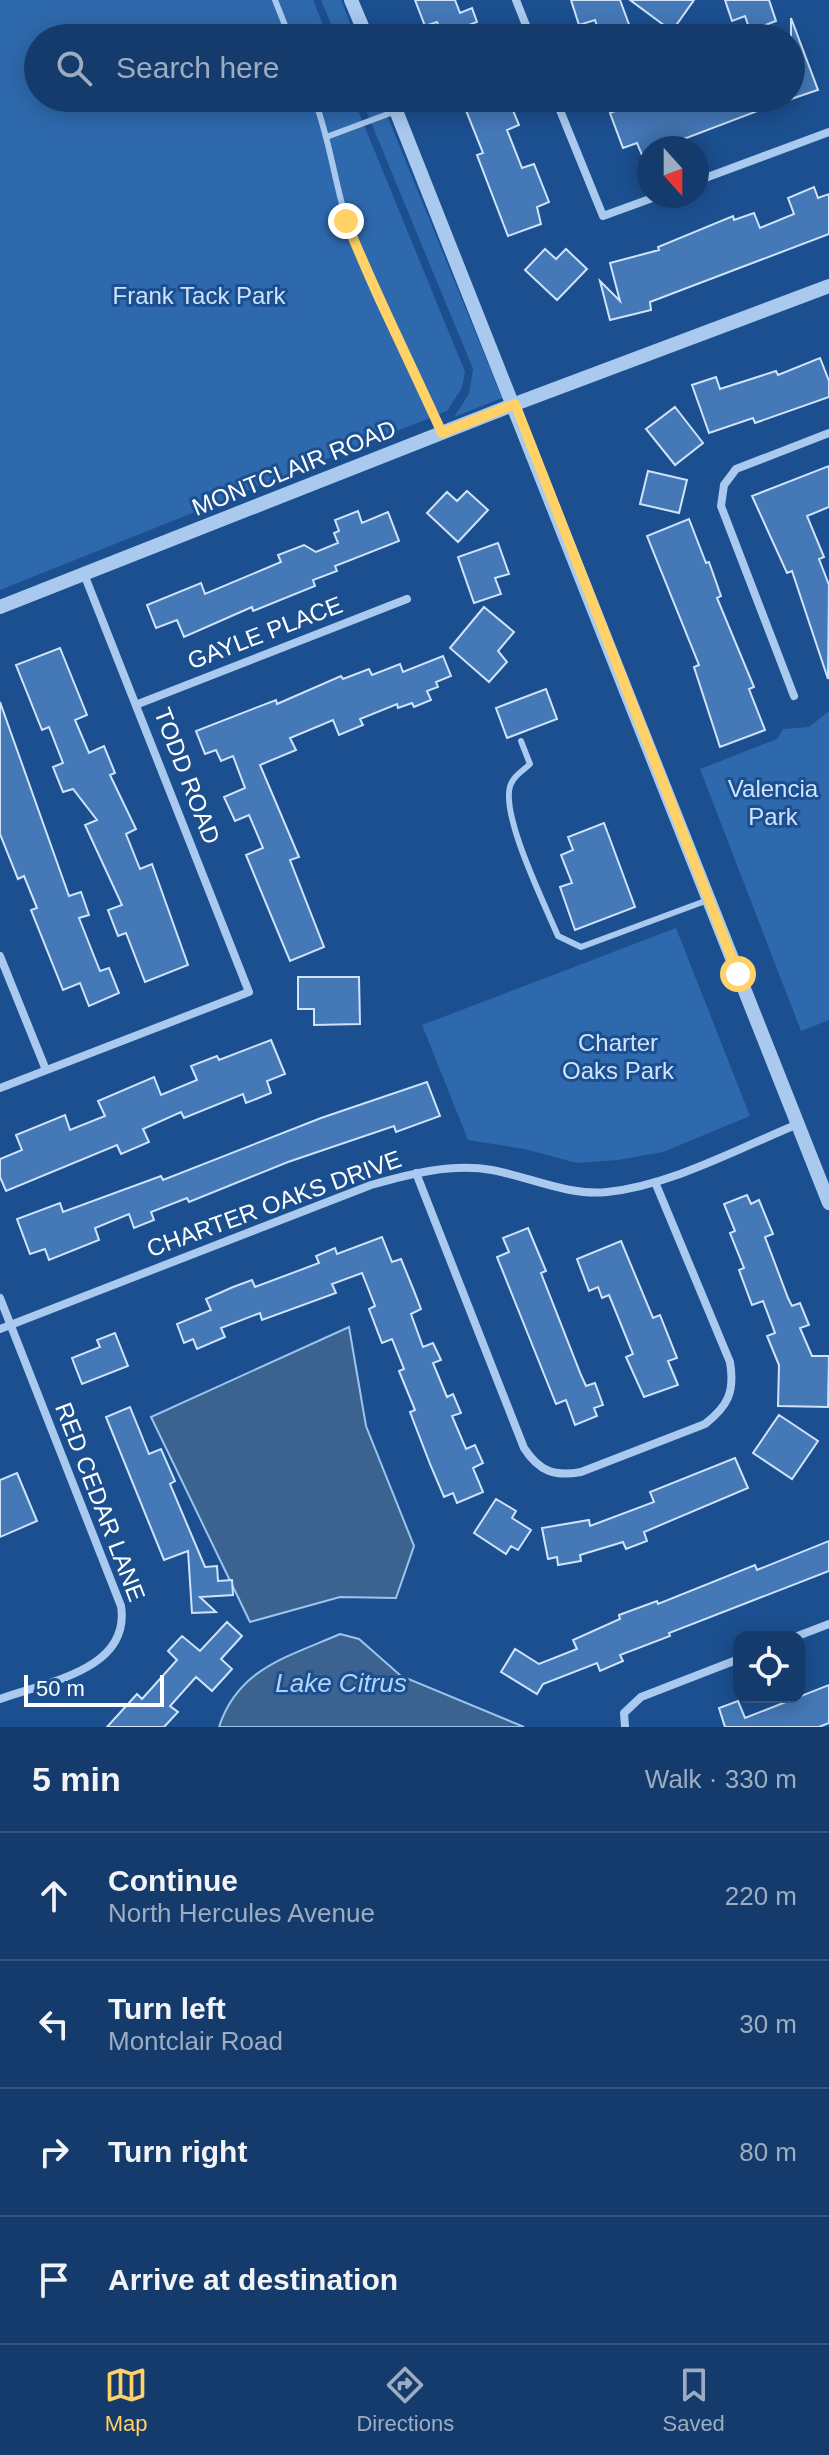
<!DOCTYPE html>
<meta charset="utf-8">
<style>
body{margin:0;font-family:Arial,sans-serif;background:#214673;color:#f1f3f6}
.controls{position:absolute;right:24px;bottom:24px;display:grid;overflow:hidden;border-radius:16px;box-shadow:0 4px 20px #0003}
.controls button{width:72px;height:72px;display:grid;place-items:center;padding:0;border:0;border-bottom:2px solid #33557e;background:#143b6b;color:#f1f3f6;font:40px sans-serif}
.compass{position:absolute;left:637px;top:136px;width:72px;height:72px;border-radius:50%;background:#143b6b;box-shadow:0 4px 20px #0003;rotate:159deg}
.scale{position:absolute;left:24px;bottom:20px;width:140px;box-sizing:border-box;padding-left:8px;border:4px solid #fff;border-top:0;font-size:22px;line-height:28px;white-space:nowrap;color:#fff;-webkit-text-stroke:6px #1b4f8f;paint-order:stroke}
.stop{position:absolute;width:24px;height:24px;margin:-18px;border:6px solid #ffd166;border-radius:50%;background:#fff}
.stop.end{background:#ffd166;border-color:#fff;box-shadow:0 2px 8px #0008}
.list{margin:0;padding:0;list-style:none}
h2{display:flex;justify-content:space-between;align-items:center;height:104px;margin:0;padding:0 32px;font-size:34px}
h2 small{font-size:26px;font-weight:400;color:#9dadc1}
.list li{display:grid;grid-template-columns:52px 1fr auto;gap:24px;align-items:center;box-sizing:border-box;height:128px;padding:0 32px;border-top:2px solid #33557e}
.list b{display:block;font-size:30px;white-space:nowrap}
.list p{margin:0;font-size:26px;white-space:nowrap;color:#9dadc1}
.list em{font-size:26px;font-style:normal;color:#9dadc1}
.icon{flex:none;width:44px;height:44px;fill:none;stroke:currentColor;stroke-width:2;stroke-linecap:round;stroke-linejoin:round}
.map{position:relative;flex:none;width:829px;height:1727px;overflow:hidden}
.search{position:absolute;background:#143b6b;box-shadow:0 4px 20px #0003;left:24px;right:24px;top:24px;height:88px;display:flex;align-items:center;gap:20px;box-sizing:border-box;padding:0 28px;border-radius:44px;color:#9dadc1;font-size:30px}
.sheet{height:616px;background:#143b6b}
nav{display:flex;justify-content:space-around;align-items:center;box-sizing:border-box;height:112px;border-top:2px solid #33557e;background:#143b6b;font-size:22px;color:#9dadc1}
nav a{display:grid;justify-items:center;gap:4px}
nav .on{color:#ffd166}
.map>svg:first-child{display:block}
</style>
<div class="map">
<svg width="829" height="1727" viewBox="0 0 829 1727">
<rect width="100%" height="100%" fill="#1b4f8f"/>
<!-- green -->
<path fill="#2e69ad" d="M 0,0 L 313,0 L 328,38 L 38,38 L 38,98 L 353,98 L 465,372 L 462,388 L 447,411 L 0,590 Z
M 321,0 L 341,0 L 356,38 L 337,38 Z
M 361,98 L 380,98 L 502,398 L 454,417 L 469,394 L 473,369 Z
M 829,711 L 829,1020 L 801,1031 L 700,769 L 777,739 L 783,729 L 809,727 Z
M 676,928 L 750,1116 L 663,1152 L 618,1160 L 577,1163 L 524,1149 L 468,1140 L 422,1025 Z"/>
<!-- water -->
<path fill="#3c6290" stroke="#9cc4f0" stroke-width="2" d="M 349,1327 L 366,1426 L 414,1546 L 396,1598 L 340,1597 L 250,1622 L 151,1417 Z
M 340,1634 L 359,1639 L 401,1676 L 524,1727 L 219,1727 C 238,1668 288,1657 340,1634 Z"/>
<!-- building -->
<path fill="#4478b7" stroke="#cfe3fa" stroke-width="2" d="M 415,0 L 455,0 L 460,13 L 472,8 L 477,22 L 442,35 L 437,22 L 425,26 Z
M 571,0 L 620,0 L 634,38 L 601,38 L 595,20 L 579,25 Z
M 630,0 L 694,0 L 672,31 Z
M 725,0 L 769,0 L 776,21 L 750,31 L 745,16 L 732,21 Z
M 791,18 L 818,90 L 791,99 Z
M 461,98 L 508,98 L 519,125 L 507,130 L 522,168 L 534,164 L 549,202 L 537,207 L 541,224 L 508,236 L 477,155 L 483,153 Z
M 649,98 L 789,98 L 789,99 L 660,148 L 649,148 L 649,152 L 642,155 L 637,143 L 623,148 L 610,113 Z
M 814,187 L 818,198 L 829,194 L 829,234 L 650,302 L 651,310 L 610,320 L 600,281 L 620,301 L 610,263 L 659,250 L 658,247 L 733,216 L 734,220 L 754,213 L 760,228 L 794,214 L 788,198 Z
M 545,249 L 556,259 L 566,249 L 587,269 L 557,300 L 525,270 Z
M 820,358 L 829,381 L 829,397 L 755,423 L 753,418 L 709,433 L 692,385 L 716,377 L 720,389 L 776,371 L 778,375 Z
M 675,407 L 703,443 L 675,465 L 646,429 Z
M 829,466 L 829,507 L 807,516 L 824,557 L 819,559 L 829,585 L 828,679 L 792,571 L 787,573 L 752,496 Z
M 648,471 L 687,480 L 679,513 L 640,504 Z
M 467,491 L 488,510 L 458,542 L 427,513 L 447,492 L 457,501 Z
M 358,511 L 362,523 L 388,512 L 399,541 L 335,566 L 337,571 L 313,580 L 315,586 L 253,611 L 252,607 L 184,637 L 177,620 L 156,628 L 147,605 L 201,583 L 205,594 L 281,562 L 278,555 L 304,545 L 316,552 L 338,543 L 334,533 L 339,531 L 335,520 Z
M 689,519 L 706,563 L 709,562 L 721,596 L 717,598 L 754,687 L 749,689 L 765,730 L 720,747 L 694,667 L 699,665 L 647,536 Z
M 498,543 L 509,574 L 495,578 L 501,594 L 474,603 L 458,557 Z
M 484,607 L 514,632 L 498,651 L 507,662 L 489,682 L 450,648 Z
M 60,648 L 87,715 L 75,720 L 89,753 L 104,746 L 115,773 L 110,775 L 136,829 L 126,834 L 140,869 L 152,864 L 188,965 L 145,982 L 126,933 L 118,936 L 108,910 L 122,905 L 85,825 L 97,820 L 73,789 L 63,792 L 53,767 L 63,763 L 49,727 L 42,730 L 16,665 Z
M 443,656 L 451,676 L 436,682 L 438,687 L 427,691 L 431,700 L 414,707 L 412,703 L 398,708 L 397,704 L 360,719 L 363,725 L 339,735 L 333,720 L 290,738 L 296,750 L 260,765 L 299,857 L 290,860 L 324,947 L 290,961 L 246,855 L 263,848 L 249,815 L 235,821 L 224,797 L 245,788 L 233,756 L 221,761 L 216,750 L 205,754 L 196,731 L 276,700 L 277,704 L 341,676 L 343,679 L 369,669 L 372,675 L 400,664 L 403,672 Z
M 546,689 L 557,719 L 507,738 L 496,708 Z
M 0,702 L 69,896 L 81,892 L 89,915 L 79,918 L 94,956 L 100,971 L 109,968 L 119,993 L 89,1006 L 80,983 L 63,990 L 31,910 L 37,908 L 24,876 L 18,879 L 0,834 Z
M 604,823 L 635,907 L 575,930 L 560,887 L 572,883 L 561,855 L 573,850 L 568,837 Z
M 298,977 L 359,977 L 360,1024 L 314,1025 L 314,1009 L 298,1009 Z
M 271,1040 L 285,1074 L 267,1081 L 271,1093 L 246,1103 L 243,1094 L 184,1118 L 181,1112 L 143,1129 L 149,1142 L 121,1154 L 117,1145 L 6,1191 L 0,1177 L 0,1159 L 22,1150 L 16,1135 L 65,1115 L 70,1130 L 105,1116 L 98,1101 L 154,1077 L 161,1095 L 197,1080 L 191,1066 L 217,1056 L 219,1060 Z
M 427,1082 L 440,1116 L 396,1132 L 394,1126 L 288,1162 L 189,1202 L 187,1198 L 151,1212 L 154,1220 L 134,1228 L 129,1214 L 95,1228 L 99,1240 L 49,1260 L 45,1249 L 30,1254 L 17,1219 L 60,1203 L 63,1212 L 161,1176 L 163,1180 L 321,1118 Z
M 747,1195 L 751,1204 L 759,1200 L 773,1234 L 765,1237 L 788,1298 L 792,1306 L 800,1303 L 809,1325 L 800,1328 L 812,1356 L 829,1356 L 828,1407 L 778,1406 L 779,1365 L 767,1336 L 775,1333 L 763,1301 L 752,1305 L 739,1270 L 744,1268 L 730,1233 L 735,1231 L 724,1204 Z
M 528,1228 L 546,1271 L 541,1273 L 581,1375 L 586,1386 L 595,1383 L 603,1405 L 594,1408 L 597,1416 L 575,1425 L 566,1400 L 556,1404 L 497,1257 L 509,1252 L 503,1238 Z
M 382,1237 L 392,1262 L 401,1259 L 414,1291 L 421,1309 L 411,1314 L 423,1347 L 433,1343 L 441,1360 L 433,1363 L 447,1397 L 453,1394 L 461,1413 L 452,1416 L 466,1449 L 475,1445 L 483,1463 L 473,1468 L 483,1492 L 457,1503 L 453,1493 L 444,1497 L 430,1464 L 410,1412 L 415,1410 L 399,1371 L 404,1369 L 392,1339 L 382,1343 L 369,1309 L 375,1306 L 362,1273 L 332,1284 L 336,1293 L 262,1320 L 260,1313 L 221,1328 L 225,1337 L 197,1349 L 193,1339 L 184,1343 L 177,1324 L 211,1310 L 206,1299 L 233,1287 L 252,1280 L 255,1287 L 319,1263 L 316,1256 L 335,1248 L 337,1254 Z
M 621,1241 L 653,1318 L 660,1315 L 677,1358 L 668,1361 L 678,1385 L 644,1397 L 626,1357 L 633,1354 L 609,1295 L 602,1298 L 598,1287 L 589,1291 L 577,1259 Z
M 115,1333 L 128,1366 L 82,1384 L 72,1358 L 100,1347 L 97,1340 Z
M 130,1407 L 149,1454 L 161,1449 L 175,1481 L 170,1484 L 205,1567 L 217,1566 L 218,1581 L 232,1580 L 233,1595 L 200,1597 L 216,1612 L 192,1613 L 188,1551 L 164,1560 L 106,1417 Z
M 779,1415 L 818,1441 L 792,1479 L 753,1453 Z
M 735,1458 L 748,1488 L 644,1532 L 647,1541 L 626,1549 L 623,1542 L 580,1555 L 581,1561 L 558,1565 L 557,1557 L 548,1559 L 542,1528 L 589,1520 L 590,1526 L 654,1502 L 650,1492 Z
M 17,1473 L 37,1521 L 0,1537 L 0,1480 Z
M 496,1499 L 516,1511 L 512,1518 L 531,1530 L 518,1550 L 511,1546 L 506,1554 L 474,1533 Z
M 829,1541 L 829,1571 L 669,1633 L 670,1636 L 620,1655 L 623,1661 L 600,1671 L 597,1663 L 543,1684 L 537,1694 L 501,1672 L 515,1649 L 539,1664 L 577,1649 L 573,1640 L 620,1619 L 619,1615 L 657,1601 L 658,1604 L 755,1565 L 757,1570 Z
M 227,1622 L 242,1636 L 221,1659 L 232,1669 L 212,1691 L 196,1677 L 170,1706 L 178,1712 L 164,1727 L 107,1727 L 137,1694 L 142,1699 L 177,1660 L 168,1651 L 182,1636 L 200,1651 Z
M 829,1685 L 829,1723 L 819,1727 L 725,1727 L 719,1708 L 738,1701 L 745,1718 Z"/>
<g fill="none" stroke-linecap="round" stroke-linejoin="round">
<!-- service -->
<path stroke="#a9c9ee" stroke-width="6" d="M 275,0 L 290,38
M 314,98 C 330,140 334,180 347,222 C 370,295 411,363 442,433
M 329,136 L 396,111
M 521,741 L 530,764 C 525,769 515,775 512,782 C 496,807 546,907 558,936 L 581,947 L 708,900"/>
<!-- minor -->
<path stroke="#a9c9ee" stroke-width="8" d="M 516,0 L 531,38
M 555,98 L 603,216 L 658,196
M 697,181 L 829,132
M 794,696 L 721,506 L 724,485 L 736,469 L 829,433
M 138,704 L 407,599
M 0,956 L 46,1070
M 0,1088 L 249,992 L 84,574
M 416,1173 L 524,1448 C 539,1471 554,1477 581,1472 L 705,1424 C 728,1406 735,1392 730,1362 L 655,1182
M 0,1298 L 121,1606 C 131,1670 46,1682 0,1699
M 0,1329 L 371,1185 C 410,1174 451,1163 492,1170 C 530,1177 568,1196 607,1192 C 672,1185 737,1149 798,1124
M 795,1637 L 829,1624
M 625,1727 L 624,1713 L 641,1697 L 739,1659"/>
<!-- tertiary -->
<path stroke="#a9c9ee" stroke-width="14" d="M 351,0 L 367,38
M 391,98 L 829,1203
M 0,607 L 515,404 L 829,286"/>
</g>
<g fill="none" stroke-linecap="round" stroke-linejoin="round">
<!-- route -->
<path stroke="#ffd166" stroke-width="10" d="M 346,221 C 375,293 410,362 442,433 L 515,404 L 738,974"/>
</g>
<g text-anchor="middle" stroke-width="6" stroke-linejoin="round" paint-order="stroke">
<!-- park labels -->
<g font-size="24" fill="#cfe3fa" stroke="#1b4f8f">
<text x="199" y="304">Frank Tack Park</text>
<text x="773" y="797">Valencia<tspan x="773" dy="28">Park</tspan></text>
<text x="618" y="1051">Charter<tspan x="618" dy="28">Oaks Park</tspan></text>
</g>
<!-- street labels -->
<g font-size="24" fill="#fff" stroke="#1b4f8f">
<text transform="translate(294 468) rotate(-22)" y="8">MONTCLAIR ROAD</text>
<text transform="translate(265 633) rotate(-21)" y="8">GAYLE PLACE</text>
<text transform="translate(187 776) rotate(69)" y="8">TODD ROAD</text>
<text transform="translate(274 1204) rotate(-20)" y="8">CHARTER OAKS DRIVE</text>
<text transform="translate(100 1502) rotate(69)" y="8">RED CEDAR LANE</text>
</g>
<!-- water labels -->
<g font-size="26" font-style="italic" fill="#b5d3f5" stroke="#1b4f8f">
<text x="341" y="1692">Lake Citrus</text>
</g>
</g>
</svg>
<div class="controls">
<button><svg class="icon" aria-label="locate" viewBox="0 0 24 24"><circle cx="12" cy="12" r="6"/><path d="M12 2v4M12 18v4M2 12h4M18 12h4"/></svg></button>
</div>
<svg class="compass" viewBox="-18 -18 36 36"><path d="M0-13l5 13h-10z" fill="#e53935"/><path d="M0 13l5-13h-10z" fill="#9dadc1"/></svg>
<div class="scale">50 m</div>
<div class="stop" style="left:738px;top:974px"></div>
<div class="stop end" style="left:346px;top:221px"></div>
<div class="search"><svg class="icon" aria-label="search" viewBox="0 0 24 24"><circle cx="10" cy="10" r="6"/><path d="M15 15l6 6"/></svg>Search here</div>
</div>
<section class="sheet">
<h2>5 min<small>Walk · 330 m</small></h2>
<ul class="list">
<li><svg class="icon" aria-label="ahead" viewBox="0 0 24 24"><path d="M12 20V5M6 11l6-6 6 6"/></svg><div><b>Continue</b><p>North Hercules Avenue</p></div><em>220 m</em></li>
<li><svg class="icon" aria-label="left" viewBox="0 0 24 24"><path d="M17 20v-9H6M10 6l-5 5 5 5"/></svg><div><b>Turn left</b><p>Montclair Road</p></div><em>30 m</em></li>
<li><svg class="icon" aria-label="right" viewBox="0 0 24 24"><path d="M7 20v-9h11M14 6l5 5-5 5"/></svg><div><b>Turn right</b></div><em>80 m</em></li>
<li><svg class="icon" aria-label="arrive" viewBox="0 0 24 24"><path d="M6 21V4h12l-3 4 3 4H6"/></svg><div><b>Arrive at destination</b></div></li>
</ul>
</section>
<nav>
<a class="on"><svg class="icon" aria-label="map" viewBox="0 0 24 24"><path d="M3 6l6-2 6 2 6-2v14l-6 2-6-2-6 2zM9 4v14M15 6v14"/></svg>Map</a>
<a><svg class="icon" aria-label="directions" viewBox="0 0 24 24"><path d="M12 3l9 9-9 9-9-9zM9 14v-3h6M13 9l2 2-2 2"/></svg>Directions</a>
<a><svg class="icon" aria-label="saved" viewBox="0 0 24 24"><path d="M7 4h10v16l-5-4-5 4z"/></svg>Saved</a>
</nav>
